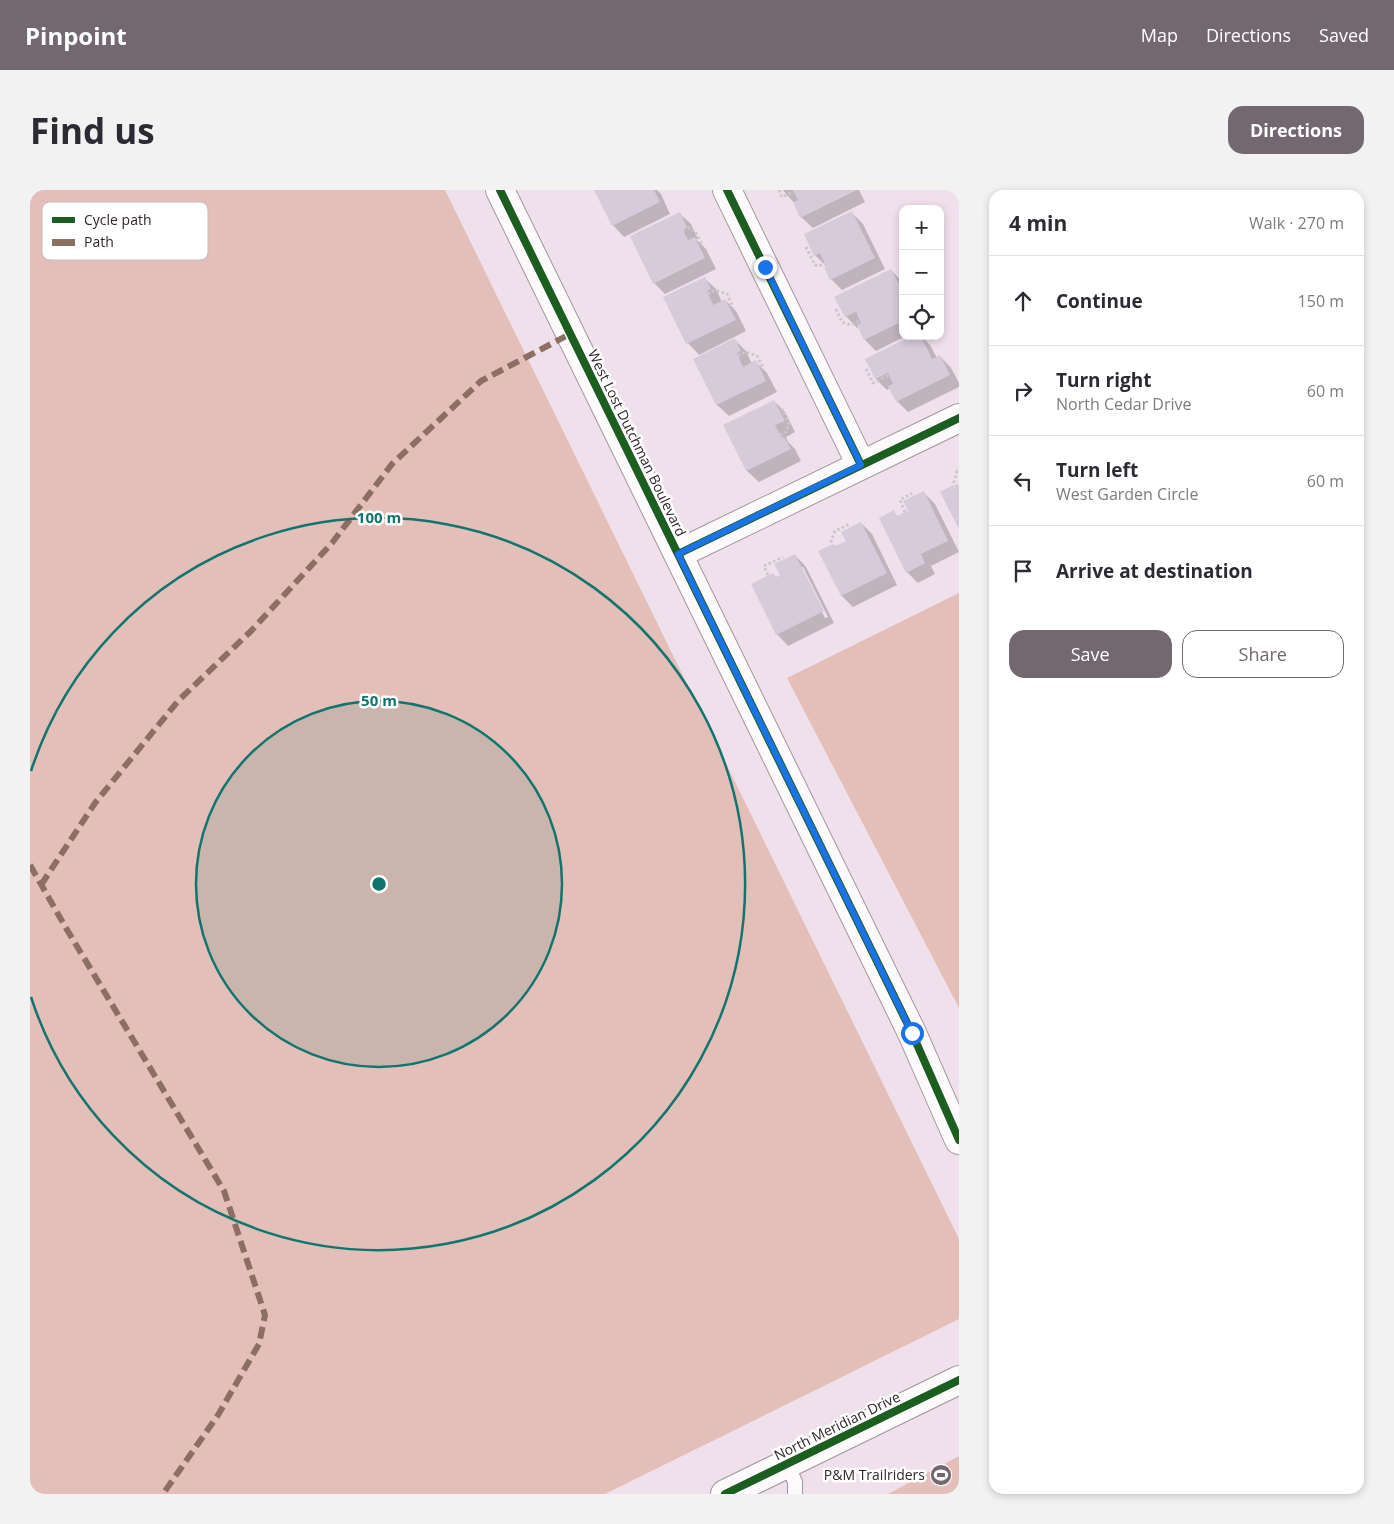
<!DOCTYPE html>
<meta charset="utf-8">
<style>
body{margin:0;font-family:"Open Sans",sans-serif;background:#f2f2f3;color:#2b2b33}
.controls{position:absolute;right:15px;top:15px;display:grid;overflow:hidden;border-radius:10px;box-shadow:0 2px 8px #0003}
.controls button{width:45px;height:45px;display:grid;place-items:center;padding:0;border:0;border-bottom:1px solid #e1e1e2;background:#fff;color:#2b2b33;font:25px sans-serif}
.stop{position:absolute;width:15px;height:15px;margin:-11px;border:4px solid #1a73e8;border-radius:50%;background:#fff}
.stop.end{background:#1a73e8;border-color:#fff;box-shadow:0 1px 5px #0008}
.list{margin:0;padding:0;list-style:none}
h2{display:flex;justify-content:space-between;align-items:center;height:65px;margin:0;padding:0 20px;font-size:21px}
h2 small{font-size:16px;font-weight:400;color:#7c7c81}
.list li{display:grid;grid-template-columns:32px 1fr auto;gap:15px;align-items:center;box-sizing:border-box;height:90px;padding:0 20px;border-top:1px solid #e1e1e2}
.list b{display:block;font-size:19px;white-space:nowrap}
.list p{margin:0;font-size:16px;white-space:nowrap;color:#7c7c81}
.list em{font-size:16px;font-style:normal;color:#7c7c81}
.actions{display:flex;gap:10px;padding:15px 20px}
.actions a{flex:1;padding:11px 0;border:1px solid #736770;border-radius:15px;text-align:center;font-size:18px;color:#736770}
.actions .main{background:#736770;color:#fff}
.icon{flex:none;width:28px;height:28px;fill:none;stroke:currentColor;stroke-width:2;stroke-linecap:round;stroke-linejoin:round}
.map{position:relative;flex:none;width:929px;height:1304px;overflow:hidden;border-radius:15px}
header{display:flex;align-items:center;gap:30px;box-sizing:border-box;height:70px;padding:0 25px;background:#736770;color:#fff}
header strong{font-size:24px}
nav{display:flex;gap:28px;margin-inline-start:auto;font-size:18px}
.intro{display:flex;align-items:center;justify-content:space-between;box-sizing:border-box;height:120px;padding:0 30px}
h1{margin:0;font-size:35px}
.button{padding:12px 22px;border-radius:15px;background:#736770;color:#fff;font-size:18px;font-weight:700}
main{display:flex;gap:30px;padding:0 30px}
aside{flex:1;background:#fff;border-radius:15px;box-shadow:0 2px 8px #0003}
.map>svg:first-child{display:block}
</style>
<header>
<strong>Pinpoint</strong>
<nav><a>Map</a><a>Directions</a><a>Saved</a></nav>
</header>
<div class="intro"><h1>Find us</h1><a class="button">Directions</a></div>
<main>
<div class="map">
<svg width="929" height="1304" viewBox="0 0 929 1304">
<rect width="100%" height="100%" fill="#f0e0eb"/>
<!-- green -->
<path fill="#e4beb8" d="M 0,0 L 415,0 L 929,1049 L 929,1129 L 575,1304 L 0,1304 Z
M 929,403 L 929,818 L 757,488 Z
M 929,1266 L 929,1304 L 858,1304 Z"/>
<!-- shadow -->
<path fill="#0003" fill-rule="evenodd" d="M 565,0 L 627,0 L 631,4 L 640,24 L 594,47 L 583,35 Z
M 753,0 L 829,0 L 835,12 L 783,38 L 771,27 L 765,14 Z
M 821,22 L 833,34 L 855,79 L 812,100 L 801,89 L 797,77 L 785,65 Z
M 649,23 L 661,34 L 668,49 L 666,49 L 676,59 L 686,79 L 635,104 L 624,93 Z
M 861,80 L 873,93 L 873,146 L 876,146 L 846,161 L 835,150 L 829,137 L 827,138 L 816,126 Z
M 674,88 L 686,99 L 692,112 L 695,110 L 706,121 L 716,141 L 669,165 L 658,153 L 635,108 Z
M 883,146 L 891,146 L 900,155 L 907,168 L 910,166 L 921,178 L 929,193 L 929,197 L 878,222 L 867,211 L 860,198 L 857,200 L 846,189 Z
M 705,150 L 716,161 L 722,174 L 726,172 L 737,183 L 747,202 L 699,226 L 687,215 L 665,169 Z
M 744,211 L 755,222 L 765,242 L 756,247 L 758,252 L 765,259 L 771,271 L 729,292 L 717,281 L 695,235 Z
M 893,302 L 905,314 L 929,362 L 901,376 L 905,384 L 888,393 L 877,382 L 864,322 L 868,327 L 880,321 Z
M 831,333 L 842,344 L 867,395 L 823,417 L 812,406 L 790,361 L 803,359 L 817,352 Z
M 765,365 L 776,377 L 804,433 L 758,456 L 747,444 L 747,388 L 751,386 ZM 770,377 L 773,377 L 798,427 L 795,428 Z"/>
<!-- building -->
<path fill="#d7cada" d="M 564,0 L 624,0 L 630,12 L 582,36 Z
M 763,0 L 827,0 L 770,28 L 763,12 L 768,10 Z
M 822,21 L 845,68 L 800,90 L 794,77 L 796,76 L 790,63 L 784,66 L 774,44 Z
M 650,22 L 657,37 L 653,40 L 658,50 L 665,47 L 675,68 L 623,94 L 600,46 Z
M 861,79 L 873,102 L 873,131 L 834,150 L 827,135 L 831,133 L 826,122 L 815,127 L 804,107 Z
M 675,87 L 681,99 L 677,101 L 683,115 L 695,109 L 706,130 L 656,154 L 633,107 Z
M 881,146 L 891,146 L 902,169 L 910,165 L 920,185 L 866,212 L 858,196 L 863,194 L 858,183 L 845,189 L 835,169 Z
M 705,148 L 711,161 L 707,163 L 713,177 L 726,170 L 736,191 L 686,215 L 663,169 Z
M 744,210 L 755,231 L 745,235 L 752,248 L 754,247 L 761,259 L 716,281 L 693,235 Z
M 923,295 L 925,298 L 929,296 L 929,339 L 910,302 Z
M 894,301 L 918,351 L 891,364 L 895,373 L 876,383 L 849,328 L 864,320 L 867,326 L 878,321 L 873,311 Z
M 831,332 L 857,383 L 811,406 L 788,361 L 801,355 L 803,357 L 816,351 L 811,342 Z
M 765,364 L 794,421 L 746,445 L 721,394 L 743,383 L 746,387 L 750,385 L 744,374 Z"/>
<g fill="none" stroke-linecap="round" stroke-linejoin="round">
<!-- lane casing -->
<g stroke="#a2969e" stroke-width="16">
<path id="lane" d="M 757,1274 L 765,1292 L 765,1304"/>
</g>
<!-- street casing -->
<g stroke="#a2969e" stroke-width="30">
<path id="street" d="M 697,0 L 831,275
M 648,364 L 929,228"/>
</g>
<!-- secondary casing -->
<g stroke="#a2969e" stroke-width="30">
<path id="secondary" d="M 470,0 L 882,843 L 929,950
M 695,1304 L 929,1190"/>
</g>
<!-- path -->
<path stroke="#ccc7ca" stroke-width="3" stroke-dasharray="2.5 2.5" stroke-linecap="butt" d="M 749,0 L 752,7 L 764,2
M 653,41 L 659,38 L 665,41 L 673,56
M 776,57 L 785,75 L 789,76 L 795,73
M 678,104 L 685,100 L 697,104 L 703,118
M 806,119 L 812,132 L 821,135 L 830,131
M 708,166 L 716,162 L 727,166 L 734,179
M 836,179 L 843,193 L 859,185
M 750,245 L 756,242 L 759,234 L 752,219
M 927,297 L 924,292 L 927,281 L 929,280
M 875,322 L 870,310 L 882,303
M 804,357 L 801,351 L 805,341 L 820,334
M 738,385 L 734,376 L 753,367"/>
<!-- lane -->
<use href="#lane" stroke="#fdfafc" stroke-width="14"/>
<!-- street -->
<use href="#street" stroke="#fdfafc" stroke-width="28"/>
<!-- secondary -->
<use href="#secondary" stroke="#fdfafc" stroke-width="28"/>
<!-- quiet -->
<path stroke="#8d6e63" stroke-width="6" stroke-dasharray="12 6" stroke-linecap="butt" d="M 0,675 L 36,738 L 194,1001 L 235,1125 L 229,1154 L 188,1225 L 133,1304
M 11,695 L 65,613 L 148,511 L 221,441 L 302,353 L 362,274 L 451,191 L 540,144"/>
<!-- cycleway casing -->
<g stroke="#fff" stroke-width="11">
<path id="cycleway" d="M 470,0 L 882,843 L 929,950
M 697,0 L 831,275
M 648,364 L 929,228
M 695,1304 L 929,1190"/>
</g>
<!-- cycleway -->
<use href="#cycleway" stroke="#1b5e20" stroke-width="8"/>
</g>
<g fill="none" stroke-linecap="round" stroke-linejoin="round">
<!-- route -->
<path stroke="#1a73e8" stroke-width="6" d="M 735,77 L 831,275 L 648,364 L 882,843"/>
</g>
<!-- distance rings -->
<circle cx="349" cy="694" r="183" fill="#0f766e" fill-opacity=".12"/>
<g fill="none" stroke="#0f766e" stroke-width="2.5">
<circle cx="349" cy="694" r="183"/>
<path d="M1 581A366 366 0 1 1 1 807"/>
</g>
<!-- icons -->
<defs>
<g id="stadium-disc" transform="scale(1.125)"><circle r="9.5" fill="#736770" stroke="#fff"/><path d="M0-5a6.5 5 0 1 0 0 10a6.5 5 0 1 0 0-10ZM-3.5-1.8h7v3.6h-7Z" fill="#fff"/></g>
</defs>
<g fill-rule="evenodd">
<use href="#stadium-disc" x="911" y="1285"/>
</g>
<g text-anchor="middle" stroke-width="5" stroke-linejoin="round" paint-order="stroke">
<!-- street labels -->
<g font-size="14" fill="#30262d" stroke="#fff">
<text transform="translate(607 253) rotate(64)" y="5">West Lost Dutchman Boulevard</text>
<text transform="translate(807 1236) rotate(-26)" y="5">North Meridian Drive</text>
</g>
<!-- poi labels -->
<g font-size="14" fill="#30262d" stroke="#fff" text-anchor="end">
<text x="895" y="1290">P&amp;M Trailriders</text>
</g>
</g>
<!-- legend -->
<rect x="12" y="12" width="166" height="58" rx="8" fill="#fff" stroke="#c1bec0" stroke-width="1"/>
<rect x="22" y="27" width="23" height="6" fill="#1b5e20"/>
<rect x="22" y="49" width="23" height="7" fill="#8d6e63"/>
<g font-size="14" fill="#30262d">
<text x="54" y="35">Cycle path</text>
<text x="54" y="57">Path</text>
</g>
<circle cx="349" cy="694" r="8" fill="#0f766e" stroke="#fff" stroke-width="2.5"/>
<g font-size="15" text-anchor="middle" font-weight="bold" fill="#0f766e" stroke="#fff" stroke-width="5" stroke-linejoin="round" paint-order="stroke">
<text x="349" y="333">100 m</text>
<text x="349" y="516">50 m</text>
</g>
</svg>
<div class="controls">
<button>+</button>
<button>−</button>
<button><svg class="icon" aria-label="locate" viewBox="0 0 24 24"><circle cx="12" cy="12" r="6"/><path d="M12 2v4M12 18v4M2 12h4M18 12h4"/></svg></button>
</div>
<div class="stop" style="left:882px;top:843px"></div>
<div class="stop end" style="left:735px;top:77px"></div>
</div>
<aside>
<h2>4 min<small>Walk · 270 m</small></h2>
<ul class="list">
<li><svg class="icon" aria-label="ahead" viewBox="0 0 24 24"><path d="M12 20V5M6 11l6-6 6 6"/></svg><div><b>Continue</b></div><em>150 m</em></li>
<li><svg class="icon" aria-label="right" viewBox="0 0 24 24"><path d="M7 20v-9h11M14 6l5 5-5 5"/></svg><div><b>Turn right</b><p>North Cedar Drive</p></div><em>60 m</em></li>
<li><svg class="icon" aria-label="left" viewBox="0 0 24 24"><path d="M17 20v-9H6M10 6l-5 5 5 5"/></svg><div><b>Turn left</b><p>West Garden Circle</p></div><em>60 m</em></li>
<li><svg class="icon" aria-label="arrive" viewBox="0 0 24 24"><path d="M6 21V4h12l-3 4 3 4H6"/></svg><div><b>Arrive at destination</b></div></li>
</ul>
<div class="actions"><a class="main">Save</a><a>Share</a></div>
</aside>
</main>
